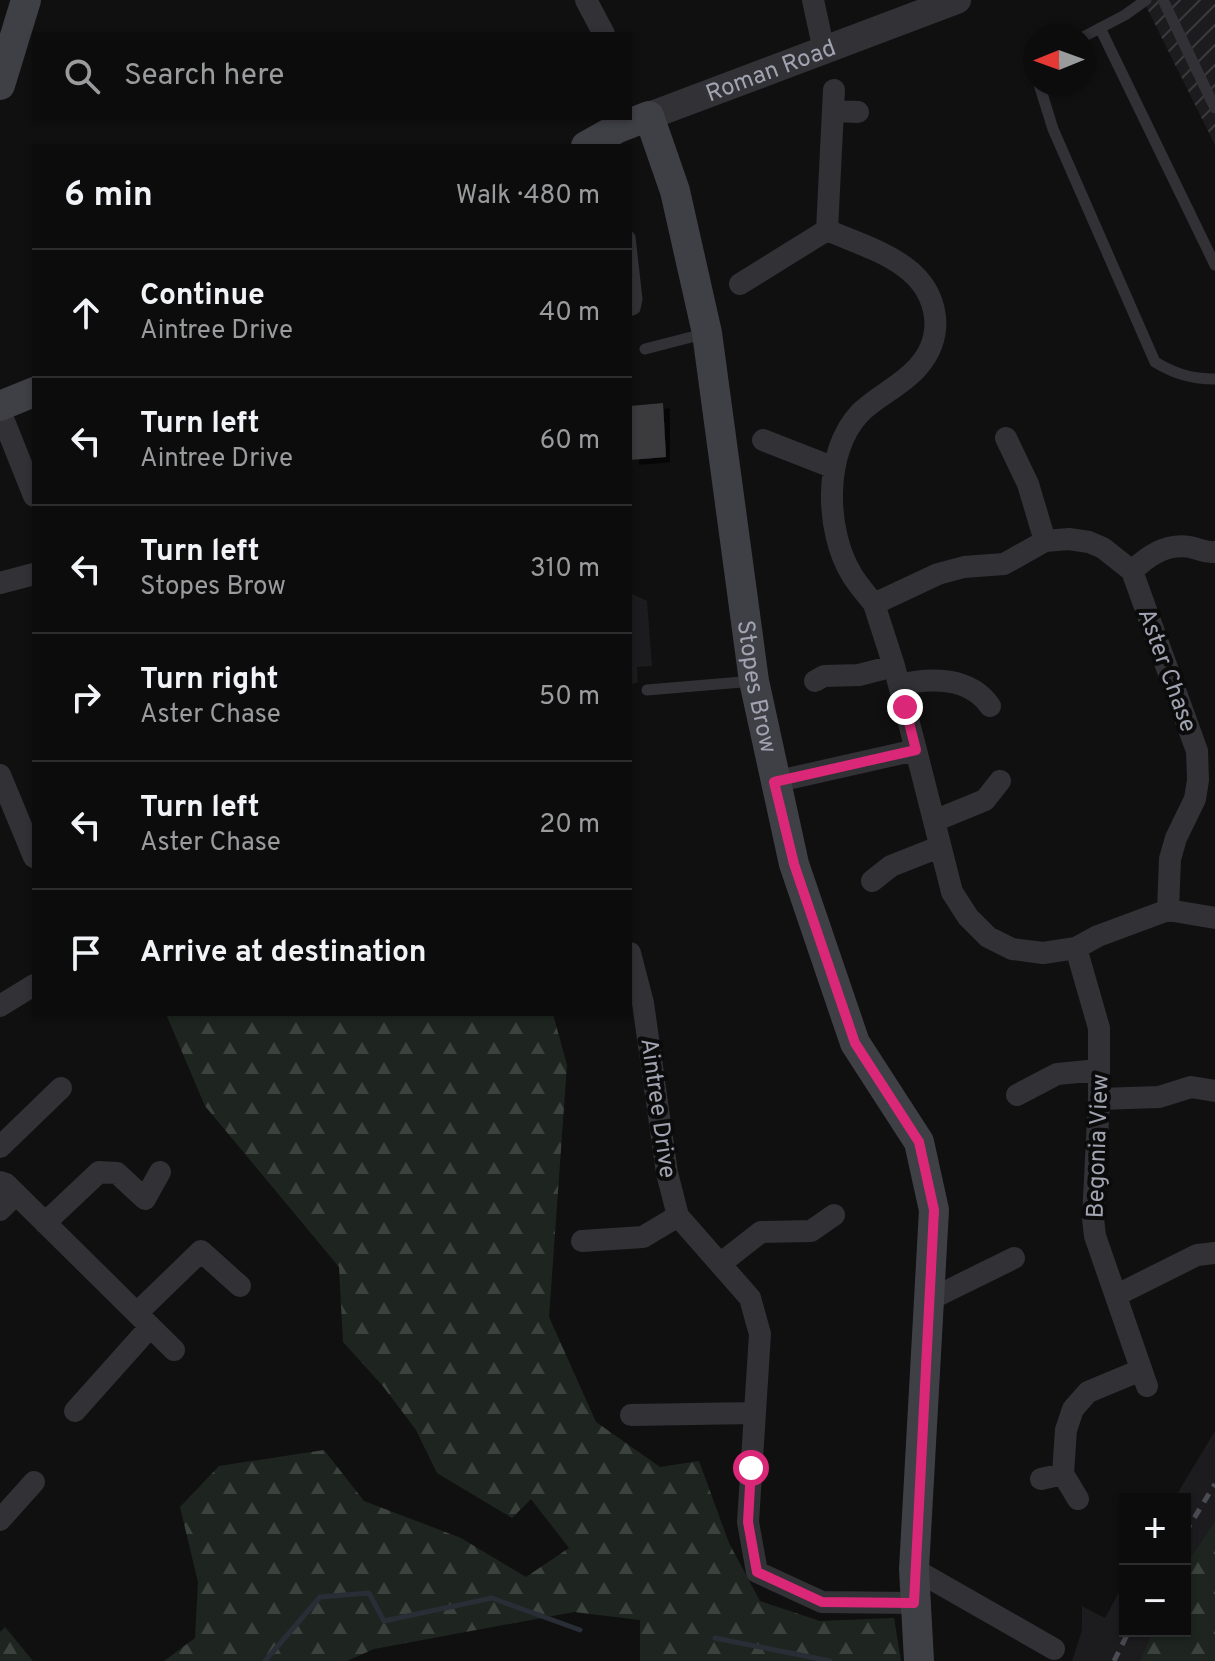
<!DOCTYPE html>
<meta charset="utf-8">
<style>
body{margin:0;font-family:Overpass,sans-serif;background:#1a1a1b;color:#f1f3f6}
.controls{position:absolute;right:24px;bottom:24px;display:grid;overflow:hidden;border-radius:0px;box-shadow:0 2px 6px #0004}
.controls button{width:72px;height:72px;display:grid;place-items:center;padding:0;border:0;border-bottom:2px solid #2c2c2e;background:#0c0c0d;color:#f1f3f6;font:40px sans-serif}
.compass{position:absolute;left:1023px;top:24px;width:72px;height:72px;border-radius:50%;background:#0c0c0d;box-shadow:0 2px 6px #0004;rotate:269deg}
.stop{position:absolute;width:24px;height:24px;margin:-18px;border:6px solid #db2777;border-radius:50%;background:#fff}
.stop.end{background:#db2777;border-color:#fff;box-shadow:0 2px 8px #0008}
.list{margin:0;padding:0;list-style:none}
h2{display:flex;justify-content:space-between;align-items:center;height:104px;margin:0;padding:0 32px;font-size:34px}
h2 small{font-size:26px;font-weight:400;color:#9a9b9d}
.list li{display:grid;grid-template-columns:52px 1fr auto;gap:24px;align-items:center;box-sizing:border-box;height:128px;padding:0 32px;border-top:2px solid #2c2c2e}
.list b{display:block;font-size:30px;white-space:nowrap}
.list p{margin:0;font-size:26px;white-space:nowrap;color:#9a9b9d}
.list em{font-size:26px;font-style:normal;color:#9a9b9d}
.icon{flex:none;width:44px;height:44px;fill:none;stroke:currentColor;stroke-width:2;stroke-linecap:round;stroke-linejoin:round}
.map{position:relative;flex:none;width:1215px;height:1661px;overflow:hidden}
.search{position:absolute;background:#0c0c0d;box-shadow:0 2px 6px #0004;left:32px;top:32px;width:600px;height:88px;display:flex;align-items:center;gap:20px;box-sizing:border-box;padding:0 28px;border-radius:0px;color:#9a9b9d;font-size:30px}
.panel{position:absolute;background:#0c0c0d;box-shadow:0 2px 6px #0004;left:32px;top:144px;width:600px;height:872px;border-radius:0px}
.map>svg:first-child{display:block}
</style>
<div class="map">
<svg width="1215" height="1661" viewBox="0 0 1215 1661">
<defs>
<pattern id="industrial-furrows" width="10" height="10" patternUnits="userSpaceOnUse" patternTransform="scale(2)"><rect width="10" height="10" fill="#1c1c1e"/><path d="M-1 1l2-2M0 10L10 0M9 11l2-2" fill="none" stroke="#3a3a3c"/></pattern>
<pattern id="forest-firs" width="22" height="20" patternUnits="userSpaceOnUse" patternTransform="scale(2)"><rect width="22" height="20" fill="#1e2520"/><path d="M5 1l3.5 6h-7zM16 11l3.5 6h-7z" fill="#3c423e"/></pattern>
<filter id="shadow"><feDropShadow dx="9" dy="5" stdDeviation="0" flood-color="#0009"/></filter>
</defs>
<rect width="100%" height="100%" fill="#101011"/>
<!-- built -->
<path fill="#1c1c1e" d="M 630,593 L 647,601 L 652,666 L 637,667 L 638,682 L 630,685 Z
M 1215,1431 L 1215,1521 L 1185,1566 L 1185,1499 L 1174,1499 Z
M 1125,1581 L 1125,1631 L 1153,1631 L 1140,1661 L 1072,1661 L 1082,1630 L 1082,1606 L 1105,1618 Z"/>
<!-- industrial -->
<path fill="url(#industrial-furrows)" d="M 1143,0 L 1215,0 L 1215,145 Z"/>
<!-- forest -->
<path fill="url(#forest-firs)" d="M 166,1014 L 553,1014 L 567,1065 L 549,1317 L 596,1422 L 660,1467 L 699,1461 L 729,1543 L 760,1601 L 820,1621 L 894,1618 L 901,1661 L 640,1661 L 640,1620 L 574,1612 L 374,1649 L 347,1661 L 164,1661 L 195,1638 L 198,1582 L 180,1507 L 219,1466 L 324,1450 L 364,1501 L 461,1538 L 526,1577 L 569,1548 L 531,1499 L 512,1518 L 437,1473 L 416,1430 L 382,1385 L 343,1342 L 339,1267 L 205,1106 Z
M 1215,1521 L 1215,1661 L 1140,1661 L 1153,1631 L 1185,1631 L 1185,1566 Z
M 5,1627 L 33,1661 L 0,1661 L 0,1632 Z"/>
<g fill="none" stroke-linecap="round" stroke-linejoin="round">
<!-- stream -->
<path stroke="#292d36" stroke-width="5" d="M 715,1638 L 830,1661
M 265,1661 L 320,1597 L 369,1593 L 384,1621 L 492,1598 L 580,1630"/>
</g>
<!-- building -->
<path fill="#3a3a3e" filter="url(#shadow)" d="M 663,403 L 666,457 L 630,460 L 630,406 Z"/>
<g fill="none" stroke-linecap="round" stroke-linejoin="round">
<!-- service -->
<path stroke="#313136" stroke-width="11" d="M 1163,0 L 1215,108
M 1100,28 L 1215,265
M 1083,37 L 1125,15 L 1146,0
M 1039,84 L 1053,129 L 1155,362 C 1175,374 1192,379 1215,379
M 630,237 L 637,299 L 635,309 L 630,311
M 645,349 L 707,333
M 647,690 L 754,681"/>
<!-- minor -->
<path stroke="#313136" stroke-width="22" d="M 586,0 L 604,34
M 813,0 L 824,51
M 833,111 L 858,112
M 827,230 L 834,90
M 740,284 L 827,230 C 870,249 929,263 935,317 C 937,336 930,354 917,368 C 901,386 877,396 860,413 C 823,452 825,531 852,575 C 858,585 867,595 874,604
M 0,411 L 34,496
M 1006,438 L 1028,484 L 1045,541
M 763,440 L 832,467
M 1132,571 C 1148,556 1166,543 1190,547 C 1199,549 1206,553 1215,552
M 0,583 L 34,574
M 815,681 L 824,676 L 859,675 L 894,666
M 899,685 C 931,677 970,677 990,706
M 916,750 L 894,666 L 874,604 L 938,574 L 964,567 L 1004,564 L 1045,541 L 1069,539 L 1089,542 L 1103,548 L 1132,571 L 1197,751 L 1198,780 L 1195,799 L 1176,838 L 1170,859 L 1168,910
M 0,775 L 34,857
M 774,782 L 916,750 L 952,892 L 968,917 L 988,937 L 1012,949 L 1043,953 L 1076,948 L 1098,936 L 1168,910
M 934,821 L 985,800 L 1000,781
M 872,881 L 891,866 L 939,847
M 1168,910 L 1215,918
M 1076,948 L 1099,1028 L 1099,1099 L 1093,1218 L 1095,1236 L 1147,1386
M 630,953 L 643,1003 L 667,1173 L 678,1216 L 750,1298 L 760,1334 L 748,1522 L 757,1572 L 822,1602 L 914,1603
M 0,1006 L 34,985
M 1017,1095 L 1057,1074 L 1099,1070
M 1099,1099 L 1159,1097 L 1191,1087 L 1215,1091
M 0,1147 L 61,1088
M 0,1182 L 6,1184 L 174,1350
M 0,1210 L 16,1194
M 45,1223 L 99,1172 L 117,1173 L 145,1199 L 160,1172
M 582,1241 L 643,1237 L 678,1216
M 720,1264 L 761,1232 L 811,1231 L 834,1215
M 1117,1295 L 1197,1255 L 1215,1253
M 931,1299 L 1014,1258
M 137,1313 L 201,1251 L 240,1286
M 75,1411 L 150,1327
M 631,1415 L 755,1413
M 1041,1479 L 1063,1474
M 1078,1499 L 1063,1474 L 1066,1430 L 1073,1409 L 1088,1392 L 1141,1370
M 0,1520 L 34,1482
M 914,1569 L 1054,1649"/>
<!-- tertiary -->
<path stroke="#313136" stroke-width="28" id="s1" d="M 649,116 L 957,0"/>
<!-- secondary -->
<g stroke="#3f3f46" stroke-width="30">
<path d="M 0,85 L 26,0"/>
<path id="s2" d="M 586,146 L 618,128 L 649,116 L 675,191 L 707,333 L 754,681 L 794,864 L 855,1043 L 919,1142 L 934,1210 L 914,1569 L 919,1661"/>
<path d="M 0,406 L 34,392"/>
</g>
<!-- rail -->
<path stroke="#4b4c53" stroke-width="5" stroke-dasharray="10 8" stroke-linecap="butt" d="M 1185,1533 L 1215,1484
M 1114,1661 L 1129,1631"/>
</g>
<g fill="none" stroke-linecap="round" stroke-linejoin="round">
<!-- route -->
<path stroke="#db2777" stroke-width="10" d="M 751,1468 L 748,1522 L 757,1572 L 822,1602 L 914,1603 L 934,1210 L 919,1142 L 855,1043 L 794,864 L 774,782 L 916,750 L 905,707"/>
</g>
<g text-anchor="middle" stroke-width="8" stroke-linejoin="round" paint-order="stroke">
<!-- street labels -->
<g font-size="24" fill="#a1a3b1" stroke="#0b0b0c">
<text dy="8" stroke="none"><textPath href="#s1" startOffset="130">Roman Road</textPath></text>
<text transform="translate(1168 670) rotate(70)" y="8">Aster Chase</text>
<text dy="8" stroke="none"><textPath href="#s2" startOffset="652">Stopes Brow</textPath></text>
<text transform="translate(659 1108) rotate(82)" y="8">Aintree Drive</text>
<text transform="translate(1097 1146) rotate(-88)" y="8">Begonia View</text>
</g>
</g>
</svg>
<div class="controls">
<button>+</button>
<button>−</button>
</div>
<svg class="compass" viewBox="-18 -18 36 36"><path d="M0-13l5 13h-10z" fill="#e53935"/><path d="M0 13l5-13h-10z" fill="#9a9b9d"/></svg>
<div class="stop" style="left:751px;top:1468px"></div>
<div class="stop end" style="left:905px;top:707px"></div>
<div class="search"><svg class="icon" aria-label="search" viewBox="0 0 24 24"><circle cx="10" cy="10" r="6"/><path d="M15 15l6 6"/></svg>Search here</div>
<section class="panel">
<h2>6 min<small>Walk · 480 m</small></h2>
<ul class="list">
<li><svg class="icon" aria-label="ahead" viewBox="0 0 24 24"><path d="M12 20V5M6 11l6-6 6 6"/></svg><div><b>Continue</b><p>Aintree Drive</p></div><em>40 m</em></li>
<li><svg class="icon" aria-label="left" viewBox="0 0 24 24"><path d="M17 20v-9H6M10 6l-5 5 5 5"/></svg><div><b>Turn left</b><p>Aintree Drive</p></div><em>60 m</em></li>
<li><svg class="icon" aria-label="left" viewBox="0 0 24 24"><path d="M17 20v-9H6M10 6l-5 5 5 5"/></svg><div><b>Turn left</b><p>Stopes Brow</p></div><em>310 m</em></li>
<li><svg class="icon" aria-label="right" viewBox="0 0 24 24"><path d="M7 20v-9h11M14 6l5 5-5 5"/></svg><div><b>Turn right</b><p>Aster Chase</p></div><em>50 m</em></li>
<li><svg class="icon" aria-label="left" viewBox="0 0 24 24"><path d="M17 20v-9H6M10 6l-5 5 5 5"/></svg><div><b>Turn left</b><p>Aster Chase</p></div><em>20 m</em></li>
<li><svg class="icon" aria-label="arrive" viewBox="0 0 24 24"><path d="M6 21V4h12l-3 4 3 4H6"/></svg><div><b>Arrive at destination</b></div></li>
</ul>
</section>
</div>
